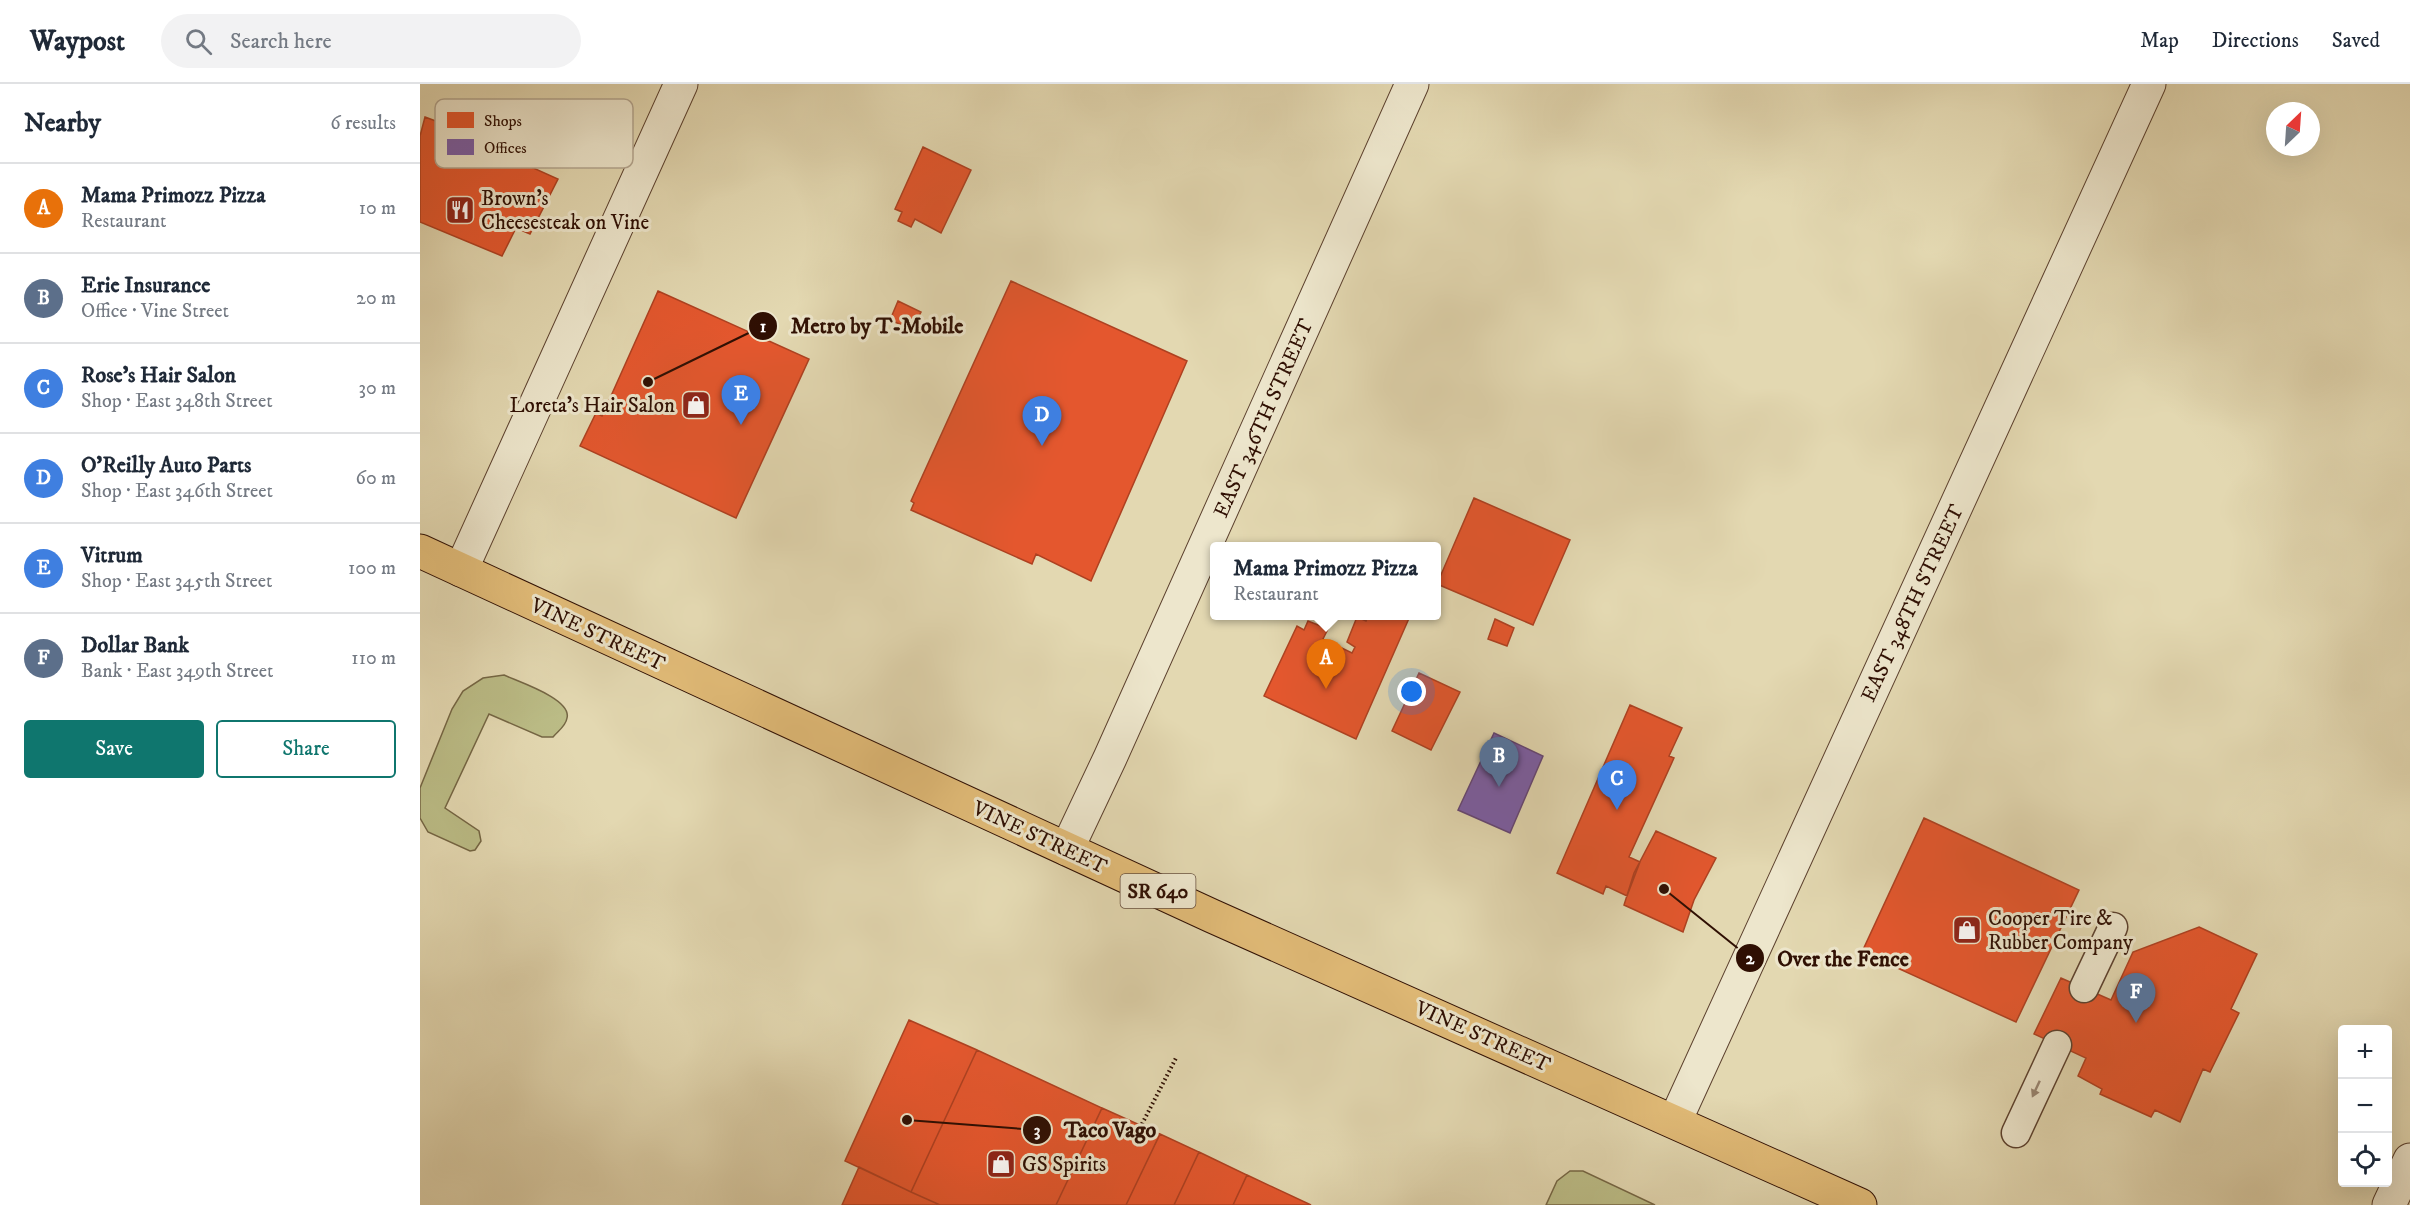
<!DOCTYPE html>
<meta charset="utf-8">
<style>
body{margin:0;font-family:"IM FELL DW Pica",serif;background:#f2f2f3;color:#1f2937}
.controls{position:absolute;right:18px;bottom:18px;display:grid;overflow:hidden;border-radius:6px;box-shadow:0 6px 24px #0002}
.controls button{width:54px;height:54px;display:grid;place-items:center;padding:0;border:0;border-bottom:2px solid #e0e1e3;background:#fff;color:#1f2937;font:30px sans-serif}
.compass{position:absolute;left:1846px;top:18px;width:54px;height:54px;border-radius:50%;background:#fff;box-shadow:0 6px 24px #0002;rotate:25deg}
.you{position:absolute;left:992px;top:608px;width:21px;height:21px;margin:-15px;border:4px solid #fff;border-radius:50%;background:#1a73e8;box-shadow:0 0 0 9px #1a73e833}
.badge{display:grid;place-items:center;width:39px;height:39px;border-radius:50%;background:#0f766e;color:#fff;font-size:20px;font-weight:700}
.pin{position:absolute;translate:-50% -50px;filter:drop-shadow(0 2px 3px #0008)}
.pin::after{content:'';position:absolute;top:32px;width:21px;height:18px;background:inherit;clip-path:polygon(0 0,100% 0,50% 100%)}
.popup{position:absolute;left:790px;top:458px;width:231px;height:78px;box-sizing:border-box;display:grid;place-content:center;border-radius:6px;background:#fff;filter:drop-shadow(0 2px 4px #0005);font-size:20px;white-space:nowrap;color:#747a83}
.popup b{font-size:22px;color:#1f2937}
.popup::after{content:'';position:absolute;left:50%;top:100%;margin-left:-12px;border:12px solid transparent;border-top-color:#fff}
.list{margin:0;padding:0;list-style:none}
h2{display:flex;justify-content:space-between;align-items:center;height:78px;margin:0;padding:0 24px;font-size:26px}
h2 small{font-size:20px;font-weight:400;color:#747a83}
.list li{display:grid;grid-template-columns:39px 1fr auto;gap:18px;align-items:center;box-sizing:border-box;height:90px;padding:0 24px;border-top:2px solid #e0e1e3}
.list b{display:block;font-size:22px;white-space:nowrap}
.list p{margin:0;font-size:20px;white-space:nowrap;color:#747a83}
.list em{font-size:20px;font-style:normal;color:#747a83}
.actions{display:flex;gap:12px;padding:18px 24px}
.actions a{flex:1;padding:14px 0;border:2px solid #0f766e;border-radius:6px;text-align:center;font-size:21px;color:#0f766e}
.actions .main{background:#0f766e;color:#fff}
.icon{flex:none;width:33px;height:33px;fill:none;stroke:currentColor;stroke-width:2;stroke-linecap:round;stroke-linejoin:round}
.map{position:relative;flex:none;width:1990px;height:1121px;overflow:hidden}
header{display:flex;align-items:center;gap:36px;box-sizing:border-box;height:84px;padding:0 30px;background:#fff;border-bottom:2px solid #e0e1e3}
header strong{font-size:28px}
nav{display:flex;gap:33px;margin-inline-start:auto;font-size:21px}
.search{width:420px;height:54px;background:#f2f2f3;display:flex;align-items:center;gap:15px;box-sizing:border-box;padding:0 21px;border-radius:33px;color:#747a83;font-size:22px}
main{display:flex}
aside{flex:1;background:#fff}
.map>svg:first-child{display:block}
</style>
<header>
<strong>Waypost</strong>
<div class="search"><svg class="icon" aria-label="search" viewBox="0 0 24 24"><circle cx="10" cy="10" r="6"/><path d="M15 15l6 6"/></svg>Search here</div>
<nav><a>Map</a><a>Directions</a><a>Saved</a></nav>
</header>
<main>
<aside>
<h2>Nearby<small>6 results</small></h2>
<ul class="list">
<li><span class="badge" style="background:#e8710a">A</span><div><b>Mama Primozz Pizza</b><p>Restaurant</p></div><em>10 m</em></li>
<li><span class="badge" style="background:#5c6f8a">B</span><div><b>Erie Insurance</b><p>Office · Vine Street</p></div><em>20 m</em></li>
<li><span class="badge" style="background:#3f7fe0">C</span><div><b>Rose's Hair Salon</b><p>Shop · East 348th Street</p></div><em>30 m</em></li>
<li><span class="badge" style="background:#3f7fe0">D</span><div><b>O'Reilly Auto Parts</b><p>Shop · East 346th Street</p></div><em>60 m</em></li>
<li><span class="badge" style="background:#3f7fe0">E</span><div><b>Vitrum</b><p>Shop · East 345th Street</p></div><em>100 m</em></li>
<li><span class="badge" style="background:#5c6f8a">F</span><div><b>Dollar Bank</b><p>Bank · East 349th Street</p></div><em>110 m</em></li>
</ul>
<div class="actions"><a class="main">Save</a><a>Share</a></div>
</aside>
<div class="map">
<svg width="1990" height="1121" viewBox="0 0 1990 1121">
<rect width="100%" height="100%" fill="#e3d8b1"/>
<filter id="stains"><feTurbulence type="fractalNoise" baseFrequency=".00333" numOctaves="4"/><feColorMatrix values="0 0 0 0 .2 0 0 0 0 .09 0 0 0 0 .02 0 0 0 .5 -.17"/></filter>
<radialGradient id="worn" r=".72"><stop offset=".6" stop-color="#630" stop-opacity="0"/><stop offset="1" stop-color="#630" stop-opacity=".3"/></radialGradient>
<!-- green -->
<path fill="#bbbc86" stroke="#756644" stroke-width="1.5" d="M 84,591 C 99,598 152,615 147,634 C 146,642 138,647 133,653 L 122,653 L 69,630 L 25,724 L 59,747 L 61,757 L 55,766 L 50,767 L 8,748 L 0,734 L 0,704 L 32,625 L 43,607 L 63,594 Z
M 1150,1087 L 1163,1087 L 1235,1121 L 1126,1121 L 1137,1097 Z"/>
<!-- shops -->
<path fill="#e4572e" stroke="#ae4121" stroke-width="1.5" d="M 5,33 L 53,51 L 51,56 L 138,95 L 110,150 L 96,144 L 82,172 L 0,138 L 0,52 Z
M 503,63 L 551,86 L 521,149 L 495,135 L 491,143 L 478,137 L 482,128 L 475,125 Z
M 591,197 L 767,277 L 671,497 L 616,470 L 612,480 L 491,426 L 494,419 L 491,417 Z
M 238,207 L 389,275 L 316,434 L 160,362 L 176,329 L 182,332 Z
M 478,217 L 501,228 L 492,245 L 470,236 Z
M 1054,414 L 1150,456 L 1113,541 L 1017,500 Z
M 948,532 L 990,532 L 936,655 L 844,612 L 877,542 L 884,546 L 888,537 L 908,545 L 903,555 L 932,569 L 935,563 L 927,558 L 937,533 L 946,537 Z
M 1075,535 L 1094,544 L 1087,562 L 1068,555 Z
M 999,589 L 1040,608 L 1011,666 L 972,647 Z
M 1210,621 L 1262,644 L 1249,672 L 1254,674 L 1209,773 L 1220,778 L 1207,812 L 1186,802 L 1183,810 L 1137,789 Z
M 1504,734 L 1659,806 L 1596,938 L 1442,868 Z
M 1236,747 L 1296,774 L 1274,816 L 1263,848 L 1204,821 L 1214,789 Z
M 1779,843 L 1837,870 L 1811,925 L 1819,929 L 1790,988 L 1783,985 L 1760,1038 L 1735,1026 L 1731,1033 L 1680,1010 L 1682,1005 L 1658,992 L 1666,974 L 1614,950 L 1641,894 L 1691,916 L 1713,868 Z
M 489,936 L 557,966 L 491,1108 L 425,1077 Z
M 557,966 L 682,1024 L 636,1121 L 520,1121 L 491,1108 Z
M 682,1024 L 740,1050 L 706,1121 L 636,1121 Z
M 740,1050 L 779,1068 L 754,1121 L 706,1121 Z
M 779,1068 L 827,1091 L 813,1121 L 754,1121 Z
M 439,1083 L 491,1108 L 520,1121 L 422,1121 Z
M 827,1091 L 891,1121 L 813,1121 Z"/>
<!-- offices -->
<path fill="#7b5ea7" stroke="#644676" stroke-width="1.5" d="M 1074,649 L 1123,672 L 1090,749 L 1038,726 Z"/>
<g fill="none" stroke-linecap="round" stroke-linejoin="round">
<!-- lane casing -->
<g stroke="#5c412e" stroke-width="31">
<path id="lane" d="M 1664,904 L 1693,843
M 1596,1049 L 1637,961"/>
</g>
<!-- street casing -->
<g stroke="#5c412e" stroke-width="35">
<path id="street" d="M 41,486 L 261,0
M 647,765 L 690,674 L 992,0
M 1255,1037 L 1729,0
M 1969,1121 L 1990,1076"/>
</g>
<!-- primary casing -->
<g stroke="#2f0f03" stroke-width="35">
<path id="primary" d="M 0,467 L 792,832 L 1440,1121"/>
</g>
<!-- path -->
<path stroke="#2f0f03" stroke-width="4" stroke-dasharray="1.5 3" stroke-linecap="butt" d="M 722,1040 L 756,974"/>
<!-- lane -->
<use href="#lane" stroke="#ede6cc" stroke-width="28"/>
<!-- street -->
<use href="#street" stroke="#ede6cc" stroke-width="33"/>
<!-- primary -->
<use href="#primary" stroke="#e2bc78" stroke-width="33"/>
</g>
<!-- one-way arrows -->
<defs><path id="oneway-solid" d="M-6-.8H1V-3.2L6.5 0L1 3.2V.8H-6Z" transform="scale(1.5)"/></defs>
<use fill="#988572" href="#oneway-solid" transform="translate(1616 1005) rotate(115)"/>
<!-- icons -->
<defs>
<g id="restaurant-square" transform="scale(1.5)"><rect x="-9" y="-9" width="18" height="18" rx="4" fill="#8f2418" stroke="#ede6cc"/><path d="M-5-6h1v4h1v-4h1v4h1v-4h1v5L-1.5 .5V6h-2V.5L-5-1ZM5-6V6H3V1.5H1.5Q1.5-4 5-6Z" fill="#fff"/></g>
<g id="shop-square" transform="scale(1.5)"><rect x="-9" y="-9" width="18" height="18" rx="4" fill="#8f2418" stroke="#ede6cc"/><path d="M-5-2.5h2.3a2.7 3.5 0 0 1 5.4 0H5L5.5 6h-11ZM-1.5-2.5h3a1.5 2.3 0 0 0-3 0Z" fill="#fff"/></g>
</defs>
<g fill-rule="evenodd">
<use href="#restaurant-square" x="40" y="126"/>
<use href="#shop-square" x="276" y="321"/>
<use href="#shop-square" x="1547" y="846"/>
<use href="#shop-square" x="581" y="1080"/>
</g>
<g text-anchor="middle" stroke-width="6" stroke-linejoin="round" paint-order="stroke">
<!-- shield labels -->
<rect fill="#ede6cc" stroke="#68503f" stroke-width="1.5" x="700.5" y="790" width="75" height="34" rx="4.5"/>
<g font-size="20" font-weight="bold" fill="#2f0f03">
<text x="738" y="814">SR 640</text>
</g>
<!-- poi labels -->
<g font-size="21" fill="#2f0f03" stroke="#ede6cc" text-anchor="start">
<text x="61" y="121">Brown's<tspan x="61" dy="24">Cheesesteak on Vine</tspan></text>
<text x="255" y="328" text-anchor="end">Loreta's Hair Salon</text>
<text x="1568" y="841">Cooper Tire &amp;<tspan x="1568" dy="24">Rubber Company</tspan></text>
<text x="602" y="1087">GS Spirits</text>
</g>
<!-- street labels -->
<g font-size="21" fill="#2f0f03" stroke="#ede6cc">
<text transform="translate(843 334) rotate(-66)" y="7">EAST 346TH STREET</text>
<text transform="translate(1492 519) rotate(-65)" y="7">EAST 348TH STREET</text>
<text transform="translate(178 550) rotate(25)" y="7">VINE STREET</text>
<text transform="translate(620 753) rotate(25)" y="7">VINE STREET</text>
<text transform="translate(1063 952) rotate(24)" y="7">VINE STREET</text>
</g>
</g>
<!-- legend -->
<rect x="15" y="15" width="198" height="69" rx="9" fill="#ede6cc" stroke="#b4a690" stroke-width="1.5"/>
<rect x="27" y="28" width="27" height="16" fill="#e4572e"/>
<rect x="27" y="55" width="27" height="16" fill="#7b5ea7"/>
<g font-size="16" fill="#2f0f03">
<text x="64" y="42">Shops</text>
<text x="64" y="69">Offices</text>
</g>
<!-- callouts -->
<path fill="none" stroke="#2f0f03" stroke-width="2" d="M228 298L343 242M1244 805L1330 874M487 1036L617 1046"/>
<g fill="#2f0f03" stroke="#ede6cc" stroke-width="2">
<circle cx="228" cy="298" r="6"/>
<circle cx="1244" cy="805" r="6"/>
<circle cx="487" cy="1036" r="6"/>
<circle cx="343" cy="242" r="15"/>
<circle cx="1330" cy="874" r="15"/>
<circle cx="617" cy="1046" r="15"/>
</g>
<g font-size="18" text-anchor="middle" font-weight="bold" fill="#fff">
<text x="343" y="248">1</text>
<text x="1330" y="880">2</text>
<text x="617" y="1052">3</text>
</g>
<g font-size="22" text-anchor="middle" font-weight="bold" fill="#2f0f03" stroke="#ede6cc" stroke-width="6" stroke-linejoin="round" paint-order="stroke">
<text x="457" y="249">Metro by T-Mobile</text>
<text x="1423" y="882">Over the Fence</text>
<text x="690" y="1053">Taco Vago</text>
</g>
<rect width="100%" height="100%" filter="url(#stains)"/>
<rect width="100%" height="100%" fill="url(#worn)"/>
</svg>
<div class="controls">
<button>+</button>
<button>−</button>
<button><svg class="icon" aria-label="locate" viewBox="0 0 24 24"><circle cx="12" cy="12" r="6"/><path d="M12 2v4M12 18v4M2 12h4M18 12h4"/></svg></button>
</div>
<svg class="compass" viewBox="-18 -18 36 36"><path d="M0-13l5 13h-10z" fill="#e53935"/><path d="M0 13l5-13h-10z" fill="#747a83"/></svg>
<div class="you"></div>
<div class="pin badge" style="left:906px;top:605px;background:#e8710a">A</div>
<div class="popup"><b>Mama Primozz Pizza</b>Restaurant</div>
<div class="pin badge" style="left:1079px;top:703px;background:#5c6f8a">B</div>
<div class="pin badge" style="left:1197px;top:726px;background:#3f7fe0">C</div>
<div class="pin badge" style="left:622px;top:362px;background:#3f7fe0">D</div>
<div class="pin badge" style="left:321px;top:341px;background:#3f7fe0">E</div>
<div class="pin badge" style="left:1716px;top:939px;background:#5c6f8a">F</div>
</div>
</main>
